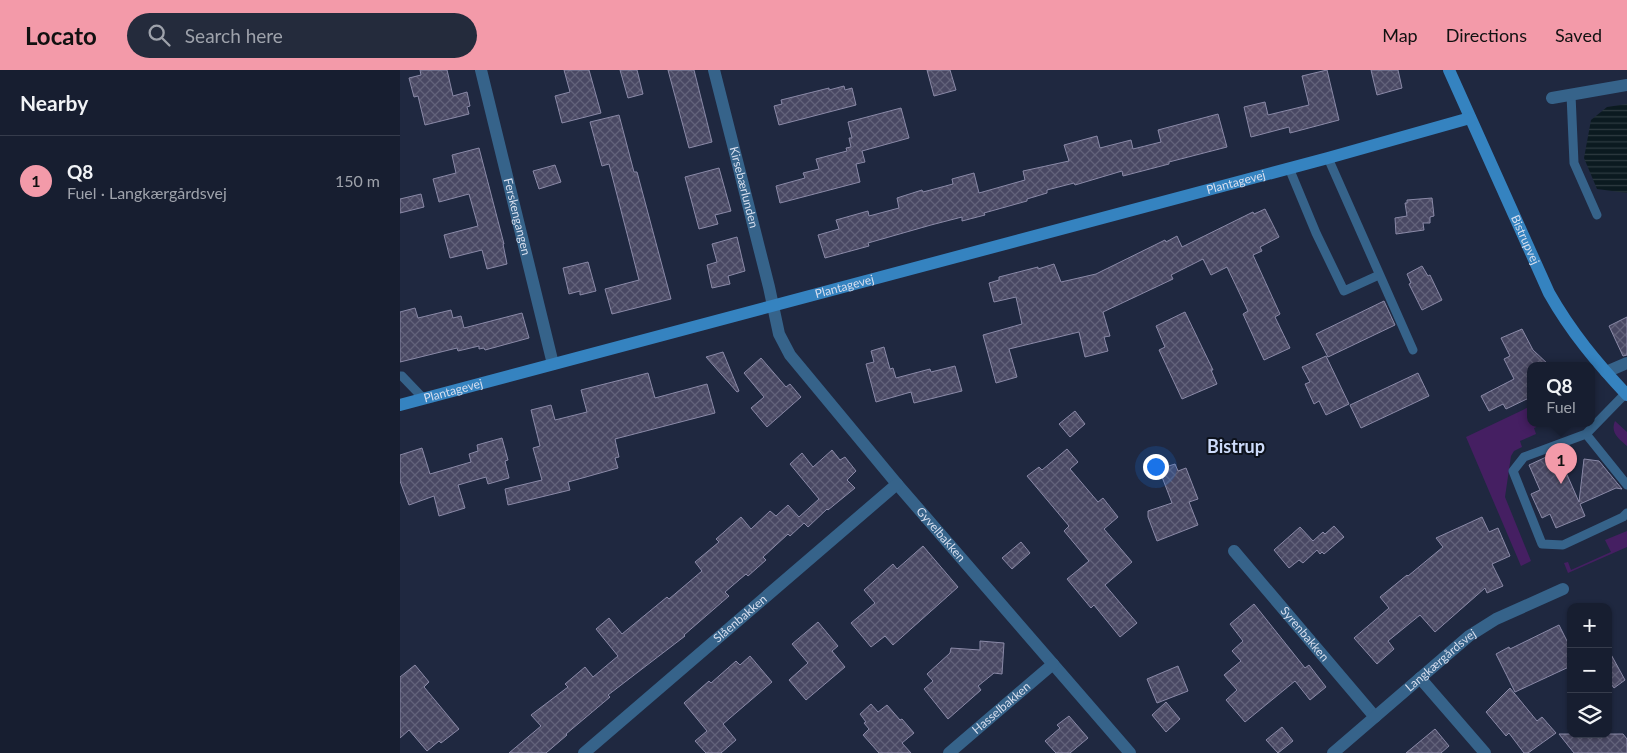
<!DOCTYPE html>
<meta charset="utf-8">
<style>
body{margin:0;font-family:Lato,sans-serif;background:#242b3c;color:#f1f3f6}
.controls{position:absolute;right:15px;bottom:15px;display:grid;overflow:hidden;border-radius:10px;box-shadow:0 1px 4px #0004}
.controls button{width:45px;height:45px;display:grid;place-items:center;padding:0;border:0;border-bottom:1px solid #363c4c;background:#171e30;color:#f1f3f6;font:25px sans-serif}
.you{position:absolute;left:755px;top:396px;width:18px;height:18px;margin:-12px;border:4px solid #fff;border-radius:50%;background:#1a73e8;box-shadow:0 0 0 8px #1a73e833}
.badge{display:grid;place-items:center;width:32px;height:32px;border-radius:50%;background:#f39aa9;color:#111;font-size:16px;font-weight:700}
.pin{position:absolute;translate:-50% -41px;filter:drop-shadow(0 1px 2px #0008)}
.pin::after{content:'';position:absolute;top:26px;width:18px;height:15px;background:inherit;clip-path:polygon(0 0,100% 0,50% 100%)}
.popup{position:absolute;left:1127px;top:292px;width:68px;height:65px;box-sizing:border-box;display:grid;place-content:center;border-radius:10px;background:#171e30;filter:drop-shadow(0 1px 4px #0005);font-size:16px;white-space:nowrap;color:#9ea2ab}
.popup b{font-size:19px;color:#f1f3f6}
.popup::after{content:'';position:absolute;left:50%;top:100%;margin-left:-10px;border:10px solid transparent;border-top-color:#171e30}
.list{margin:0;padding:0;list-style:none}
h2{display:flex;justify-content:space-between;align-items:center;height:65px;margin:0;padding:0 20px;font-size:21px}
h2 small{font-size:16px;font-weight:400;color:#9ea2ab}
.list li{display:grid;grid-template-columns:32px 1fr auto;gap:15px;align-items:center;box-sizing:border-box;height:90px;padding:0 20px;border-top:1px solid #363c4c}
.list b{display:block;font-size:19px;white-space:nowrap}
.list p{margin:0;font-size:16px;white-space:nowrap;color:#9ea2ab}
.list em{font-size:16px;font-style:normal;color:#9ea2ab}
.icon{flex:none;width:28px;height:28px;fill:none;stroke:currentColor;stroke-width:2;stroke-linecap:round;stroke-linejoin:round}
.map{position:relative;flex:none;width:1227px;height:683px;overflow:hidden}
header{display:flex;align-items:center;gap:30px;box-sizing:border-box;height:70px;padding:0 25px;background:#f39aa9;color:#111}
header strong{font-size:24px}
nav{display:flex;gap:28px;margin-inline-start:auto;font-size:18px}
.search{width:350px;height:45px;background:#242b3c;display:flex;align-items:center;gap:12px;box-sizing:border-box;padding:0 18px;border-radius:28px;color:#9ea2ab;font-size:19px}
main{display:flex}
aside{flex:1;background:#171e30}
.map>svg:first-child{display:block}
</style>
<header>
<strong>Locato</strong>
<div class="search"><svg class="icon" aria-label="search" viewBox="0 0 24 24"><circle cx="10" cy="10" r="6"/><path d="M15 15l6 6"/></svg>Search here</div>
<nav><a>Map</a><a>Directions</a><a>Saved</a></nav>
</header>
<main>
<aside>
<h2>Nearby<small></small></h2>
<ul class="list">
<li><span class="badge">1</span><div><b>Q8</b><p>Fuel · Langkærgårdsvej</p></div><em>150 m</em></li>
</ul>
</aside>
<div class="map">
<svg width="1227" height="683" viewBox="0 0 1227 683">
<defs>
<pattern id="water-rules" width="6" height="5" patternUnits="userSpaceOnUse" patternTransform="scale(1.25)"><rect width="6" height="5" fill="#0b1a20"/><path d="M0 2.5h6" fill="none" stroke="#2e3b41"/></pattern>
<pattern id="building-cross-hatch" width="8" height="8" patternUnits="userSpaceOnUse" patternTransform="scale(1.25)"><rect width="8" height="8" fill="#494863"/><path d="M0 0l8 8M0 8l8-8" fill="none" stroke="#62627a"/></pattern>
</defs>
<rect width="100%" height="100%" fill="#1f2840"/>
<!-- green -->
<path fill="#451f62" d="M 1131,336 L 1131,353 L 1146,353 L 1134,358 L 1136,364 L 1120,371 L 1122,377 L 1114,381 L 1111,386 L 1105,427 L 1131,491 L 1121,496 L 1066,367 Z
M 1215,351 L 1227,362 L 1227,376 C 1219,369 1210,363 1215,351 Z
M 1227,461 L 1227,477 L 1168,503 L 1164,493 L 1168,492 L 1171,500 L 1211,482 L 1205,470 Z"/>
<!-- water -->
<path fill="url(#water-rules)" d="M 1227,34 L 1227,123 L 1197,119 L 1184,88 L 1191,50 L 1207,37 Z"/>
<!-- building -->
<path fill="url(#building-cross-hatch)" stroke="#8a89a7" d="M 20,0 L 47,0 L 53,26 L 67,22 L 70,36 L 67,37 L 69,44 L 25,55 L 18,26 L 14,27 L 9,8 L 21,5 Z
M 164,0 L 189,0 L 201,43 L 162,53 L 155,26 L 170,22 Z
M 220,0 L 237,0 L 243,24 L 228,28 Z
M 268,0 L 294,0 L 312,72 L 289,78 Z
M 527,0 L 550,0 L 556,20 L 534,26 Z
M 927,0 L 939,50 L 890,63 L 889,57 L 851,67 L 844,37 L 865,32 L 868,45 L 909,35 L 902,6 Z
M 971,0 L 998,0 L 1002,18 L 977,25 Z
M 444,16 L 445,20 L 452,18 L 456,35 L 379,55 L 374,36 L 382,34 L 381,30 L 429,18 L 429,20 Z
M 501,38 L 509,68 L 462,81 L 465,92 L 456,94 L 460,112 L 380,133 L 376,116 L 405,108 L 403,103 L 419,99 L 416,89 L 447,81 L 446,78 L 451,77 L 449,68 L 452,68 L 448,52 Z
M 818,44 L 827,77 L 769,92 L 769,94 L 723,106 L 722,101 L 675,115 L 674,113 L 647,120 L 647,123 L 627,129 L 627,131 L 584,143 L 585,145 L 562,151 L 562,147 L 531,155 L 468,173 L 469,176 L 425,188 L 418,165 L 439,159 L 436,150 L 468,141 L 469,146 L 499,138 L 497,128 L 522,120 L 523,122 L 553,114 L 552,109 L 574,103 L 579,123 L 625,110 L 623,101 L 669,91 L 664,75 L 697,66 L 700,78 L 731,70 L 733,79 L 761,72 L 758,60 Z
M 219,45 L 234,102 L 237,102 L 271,229 L 212,244 L 205,219 L 239,210 L 209,94 L 202,96 L 190,52 Z
M 79,78 L 104,174 L 103,174 L 107,194 L 87,199 L 82,180 L 50,188 L 44,165 L 78,156 L 69,124 L 39,132 L 33,109 L 56,103 L 52,85 Z
M 155,95 L 161,112 L 139,119 L 133,101 Z
M 319,98 L 331,141 L 315,145 L 318,154 L 299,159 L 285,107 Z
M 21,124 L 24,137 L 0,143 L 0,129 Z
M 1032,128 L 1034,146 L 1030,147 L 1030,153 L 1023,153 L 1024,160 L 996,164 L 995,148 L 1007,146 L 1005,133 L 1007,133 L 1007,130 Z
M 865,139 L 879,167 L 860,177 L 862,181 L 853,185 L 880,244 L 875,247 L 890,278 L 864,290 L 843,244 L 848,241 L 827,197 L 811,205 L 803,189 L 771,205 L 773,209 L 703,242 L 710,266 L 704,267 L 708,281 L 685,287 L 679,262 L 609,279 L 617,307 L 596,313 L 583,265 L 622,254 L 616,227 L 594,232 L 589,213 L 599,210 L 599,207 L 638,197 L 638,199 L 654,194 L 661,212 L 696,204 L 765,170 L 766,172 L 777,166 L 782,177 L 853,142 L 854,144 Z
M 337,167 L 345,201 L 328,206 L 330,214 L 312,218 L 307,195 L 317,192 L 312,174 Z
M 188,192 L 196,221 L 180,225 L 180,221 L 169,224 L 163,198 Z
M 1022,196 L 1028,206 L 1030,205 L 1042,230 L 1022,240 L 1009,214 L 1011,213 L 1007,204 Z
M 984,231 L 995,255 L 928,287 L 916,264 Z
M 15,238 L 18,248 L 51,240 L 53,248 L 61,246 L 64,258 L 122,243 L 129,268 L 85,280 L 84,278 L 79,279 L 79,276 L 58,281 L 57,278 L 0,292 L 0,242 Z
M 785,242 L 813,300 L 811,300 L 817,314 L 782,329 L 759,280 L 765,277 L 756,256 Z
M 1227,247 L 1227,285 L 1223,286 L 1209,256 Z
M 1122,259 L 1133,280 L 1149,295 L 1131,295 L 1131,327 L 1106,339 L 1103,334 L 1089,341 L 1081,326 L 1114,309 L 1104,289 L 1110,286 L 1101,268 Z
M 484,277 L 490,299 L 493,298 L 496,308 L 530,299 L 531,302 L 555,296 L 562,321 L 514,333 L 511,322 L 476,332 L 466,294 L 474,292 L 471,281 Z
M 323,282 L 339,321 L 337,322 L 306,287 Z
M 926,286 L 949,334 L 926,345 L 919,331 L 914,334 L 905,314 L 910,312 L 902,297 Z
M 361,288 L 386,317 L 390,314 L 401,327 L 367,357 L 351,338 L 364,327 L 344,303 Z
M 248,303 L 255,328 L 307,314 L 315,343 L 215,369 L 219,387 L 215,388 L 218,398 L 168,412 L 170,420 L 108,435 L 105,419 L 142,410 L 133,378 L 140,376 L 131,340 L 151,335 L 155,350 L 187,342 L 181,320 Z
M 1018,303 L 1029,326 L 961,358 L 950,335 Z
M 675,341 L 685,354 L 670,367 L 659,354 Z
M 102,368 L 108,390 L 105,391 L 109,408 L 88,414 L 86,407 L 58,415 L 65,438 L 39,446 L 34,426 L 9,435 L 0,411 L 0,385 L 22,378 L 30,404 L 71,392 L 69,384 L 78,381 L 77,375 Z
M 667,379 L 678,392 L 670,399 L 698,432 L 703,428 L 718,447 L 704,459 L 732,492 L 705,515 L 737,553 L 720,567 L 694,535 L 691,538 L 667,509 L 689,491 L 664,461 L 669,456 L 627,406 L 639,397 L 642,400 Z
M 432,380 L 440,390 L 445,387 L 456,401 L 447,410 L 455,418 L 428,440 L 427,439 L 408,457 L 404,453 L 390,466 L 388,464 L 363,487 L 366,490 L 348,506 L 346,504 L 325,522 L 329,526 L 284,565 L 285,566 L 208,625 L 210,627 L 166,664 L 167,665 L 146,683 L 109,683 L 141,656 L 131,645 L 168,617 L 165,614 L 185,597 L 193,607 L 218,586 L 196,559 L 209,548 L 222,564 L 267,527 L 269,529 L 302,501 L 295,492 L 319,472 L 316,469 L 341,447 L 351,459 L 370,441 L 376,446 L 388,435 L 399,447 L 419,429 L 390,394 L 402,383 L 413,397 Z
M 1157,382 L 1179,432 L 1184,389 L 1199,391 L 1222,419 L 1216,418 L 1180,434 L 1185,446 L 1156,458 L 1150,444 L 1142,448 L 1131,424 L 1140,420 L 1129,395 Z
M 775,394 L 778,401 L 786,398 L 798,429 L 789,432 L 798,455 L 757,471 L 748,447 L 748,441 L 772,433 L 759,399 Z
M 1082,447 L 1089,462 L 1098,458 L 1110,486 L 1092,494 L 1103,516 L 1087,523 L 1085,518 L 1035,562 L 1020,545 L 988,571 L 994,579 L 977,594 L 954,568 L 989,538 L 980,527 L 1007,505 L 1008,506 L 1043,477 L 1036,468 Z
M 934,456 L 944,467 L 924,484 L 922,482 L 920,484 L 917,480 L 903,493 L 899,490 L 889,498 L 874,480 L 900,457 L 913,471 L 923,462 L 925,464 Z
M 621,472 L 630,483 L 612,499 L 602,488 Z
M 523,476 L 558,517 L 493,575 L 485,566 L 471,577 L 451,553 L 475,533 L 464,520 L 493,494 L 497,499 Z
M 854,534 L 905,598 L 909,595 L 926,617 L 910,630 L 895,611 L 845,652 L 826,630 L 837,620 L 824,605 L 841,591 L 832,581 L 843,571 L 830,554 Z
M 418,552 L 438,576 L 432,581 L 445,597 L 406,630 L 389,610 L 408,593 L 392,574 Z
M 1159,555 L 1171,579 L 1171,596 L 1115,622 L 1096,584 L 1109,577 L 1110,579 Z
M 580,571 L 604,573 L 602,604 L 594,603 L 578,616 L 581,620 L 548,649 L 524,619 L 533,611 L 527,604 L 550,583 L 551,578 L 580,580 Z
M 1208,579 L 1225,610 L 1214,618 L 1208,610 Z
M 350,586 L 372,612 L 323,654 L 336,670 L 321,683 L 306,683 L 295,671 L 307,661 L 284,633 L 309,611 L 311,613 L 336,591 L 340,595 Z
M 15,595 L 29,612 L 24,617 L 59,659 L 41,673 L 39,671 L 27,681 L 9,660 L 0,668 L 0,607 Z
M 778,596 L 788,621 L 757,633 L 747,609 Z
M 1110,618 L 1137,651 L 1142,647 L 1156,663 L 1128,683 L 1124,683 L 1109,663 L 1106,666 L 1086,642 Z
M 766,632 L 780,649 L 766,662 L 752,645 Z
M 471,634 L 478,642 L 487,635 L 500,650 L 502,649 L 514,663 L 502,673 L 511,683 L 479,683 L 463,665 L 469,659 L 464,653 L 466,652 L 460,644 Z
M 669,646 L 688,668 L 670,683 L 656,683 L 645,671 L 660,658 L 657,655 Z
M 882,657 L 893,671 L 878,683 L 866,670 Z
M 1035,659 L 1049,676 L 1041,683 L 1006,683 Z
M 1159,664 L 1223,664 L 1227,669 L 1227,683 L 1174,683 Z"/>
<g fill="none" stroke-linecap="round" stroke-linejoin="round">
<!-- lane -->
<path stroke="#36638a" stroke-width="9" d="M 1171,25 L 1174,93 L 1197,145
M 928,88 L 1013,280
M 889,98 L 916,163 L 944,221 L 979,205
M 0,306 L 2,306 L 24,329
M 1225,324 L 1186,364 L 1227,415
M 1186,364 L 1124,387 L 1113,401 L 1142,474 L 1163,475 L 1223,447 L 1227,443"/>
<!-- street -->
<g stroke="#36638a" stroke-width="12">
<path id="s1" d="M 81,0 L 153,294"/>
<path id="s2" d="M 314,0 L 369,217 L 379,264 L 390,285 L 497,414 L 730,683"/>
<path d="M 1152,28 L 1227,15"/>
<path d="M 1206,302 L 1227,293"/>
<path id="s3" d="M 834,481 L 975,647"/>
<path d="M 1020,608 L 1085,683"/>
<path id="s4" d="M 184,683 L 497,414"/>
<path id="s5" d="M 549,683 L 653,594"/>
<path id="s6" d="M 933,683 L 1069,566 L 1096,549 L 1163,519"/>
</g>
<!-- secondary -->
<g stroke="#3583c0" stroke-width="12">
<path id="s7" d="M 1049,0 L 1149,223 C 1171,262 1197,293 1227,325"/>
<path id="s8" d="M 0,335 L 928,88 L 1070,48"/>
</g>
</g>
<g text-anchor="middle" stroke-width="4" stroke-linejoin="round" paint-order="stroke">
<!-- street labels -->
<g font-size="12" fill="#d8dfef" stroke="#0d121c">
<text dy="4" stroke="none"><textPath href="#s8" startOffset="865">Plantagevej</textPath></text>
<text dy="4" stroke="none"><textPath href="#s2" startOffset="121">Kirsebærlunden</textPath></text>
<text dy="4" stroke="none"><textPath href="#s1" startOffset="151">Ferskengangen</textPath></text>
<text dy="4" stroke="none"><textPath href="#s7" startOffset="186">Bistrupvej</textPath></text>
<text dy="4" stroke="none"><textPath href="#s8" startOffset="460">Plantagevej</textPath></text>
<text dy="4" stroke="none"><textPath href="#s8" startOffset="55">Plantagevej</textPath></text>
<text dy="4" stroke="none"><textPath href="#s2" startOffset="530">Gyvelbakken</textPath></text>
<text dy="4" stroke="none"><textPath href="#s4" startOffset="206">Slåenbakken</textPath></text>
<text dy="4" stroke="none"><textPath href="#s3" startOffset="109">Syrenbakken</textPath></text>
<text dy="4" stroke="none"><textPath href="#s6" startOffset="142">Langkærgårdsvej</textPath></text>
<text dy="4" stroke="none"><textPath href="#s5" startOffset="69">Hasselbakken</textPath></text>
</g>
<!-- district labels -->
<g font-size="18" font-weight="bold" fill="#cddbfa" stroke="#0d121c">
<text x="836" y="383">Bistrup</text>
</g>
</g>
</svg>
<div class="controls">
<button>+</button>
<button>−</button>
<button><svg class="icon" aria-label="layers" viewBox="0 0 24 24"><path d="M12 4l9 5-9 5-9-5zM3 14l9 5 9-5"/></svg></button>
</div>
<div class="you"></div>
<div class="pin badge" style="left:1161px;top:414px">1</div>
<div class="popup"><b>Q8</b>Fuel</div>
</div>
</main>
